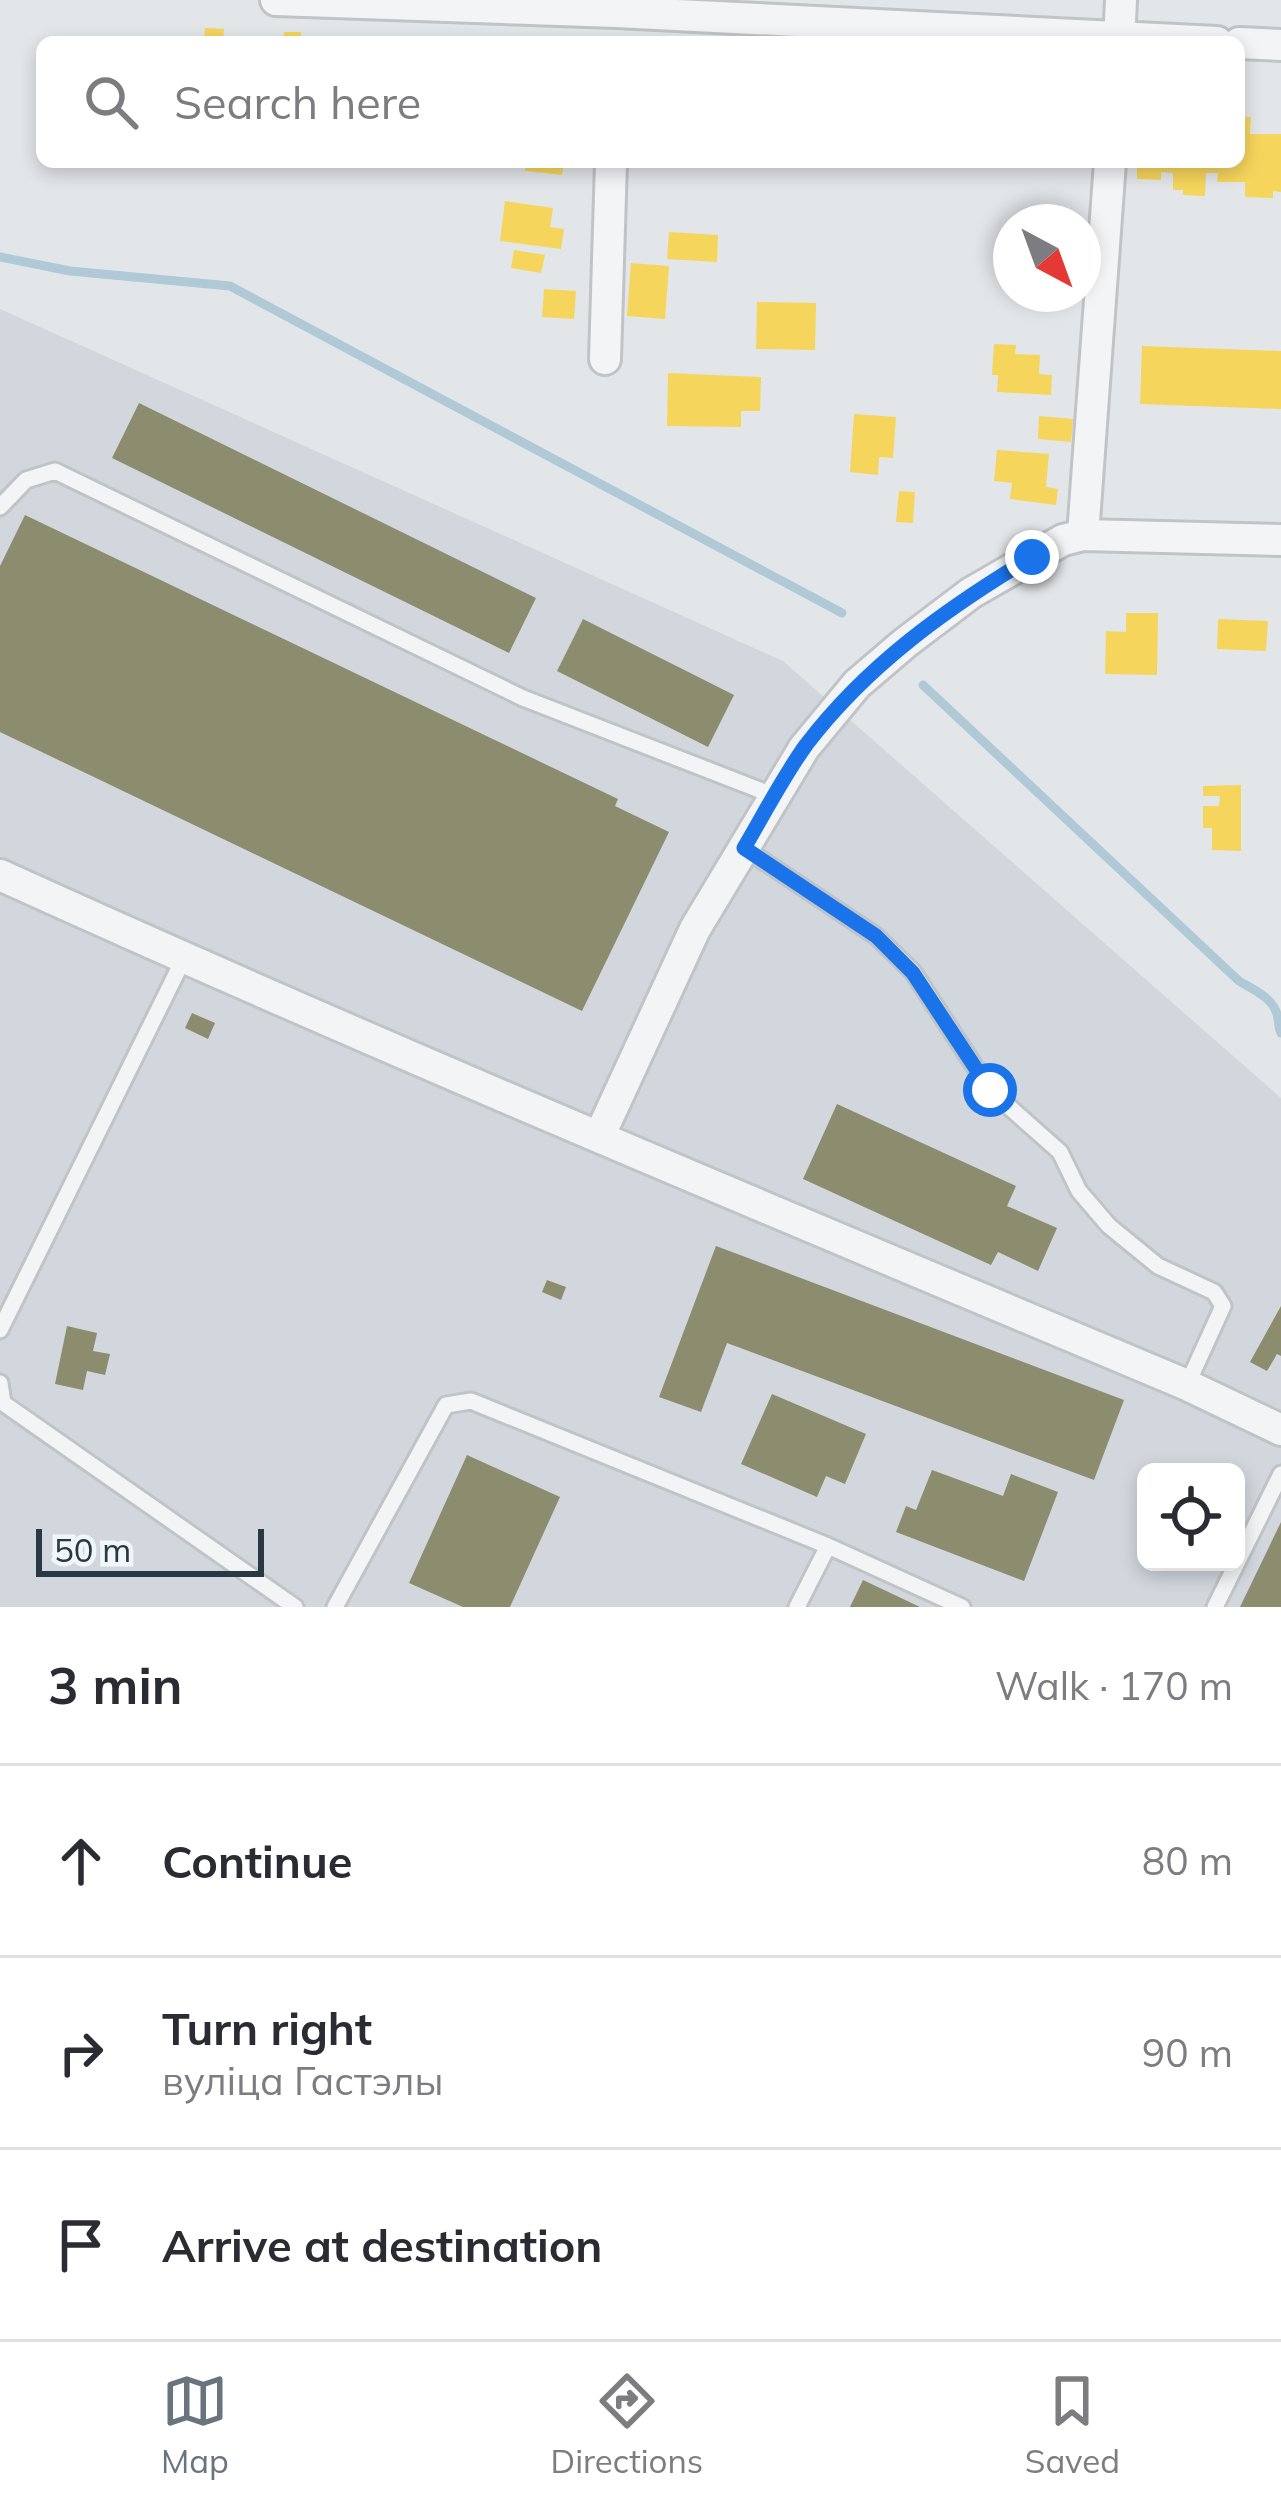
<!DOCTYPE html>
<meta charset="utf-8">
<style>
body{margin:0;font-family:Mulish,sans-serif;background:#f2f2f3;color:#2b2b33}
.controls{position:absolute;right:36px;bottom:36px;display:grid;overflow:hidden;border-radius:18px;box-shadow:0 6px 18px #0003}
.controls button{width:108px;height:108px;display:grid;place-items:center;padding:0;border:0;border-bottom:3px solid #e1e1e2;background:#fff;color:#2b2b33;font:60px sans-serif}
.compass{position:absolute;left:993px;top:204px;width:108px;height:108px;border-radius:50%;background:#fff;box-shadow:0 6px 18px #0003;rotate:139deg}
.scale{position:absolute;left:36px;bottom:30px;width:228px;box-sizing:border-box;padding-left:12px;border:6px solid #283845;border-top:0;font-size:33px;line-height:42px;white-space:nowrap;color:#283845;-webkit-text-stroke:9px #f1f6f8;paint-order:stroke}
.stop{position:absolute;width:36px;height:36px;margin:-27px;border:9px solid #1a73e8;border-radius:50%;background:#fff}
.stop.end{background:#1a73e8;border-color:#fff;box-shadow:0 3px 12px #0008}
.list{margin:0;padding:0;list-style:none}
h2{display:flex;justify-content:space-between;align-items:center;height:156px;margin:0;padding:0 48px;font-size:51px}
h2 small{font-size:39px;font-weight:400;color:#7c7c81}
.list li{display:grid;grid-template-columns:78px 1fr auto;gap:36px;align-items:center;box-sizing:border-box;height:192px;padding:0 48px;border-top:3px solid #e1e1e2}
.list b{display:block;font-size:45px;white-space:nowrap}
.list p{margin:0;font-size:39px;white-space:nowrap;color:#7c7c81}
.list em{font-size:39px;font-style:normal;color:#7c7c81}
.icon{flex:none;width:66px;height:66px;fill:none;stroke:currentColor;stroke-width:2;stroke-linecap:round;stroke-linejoin:round}
.map{position:relative;flex:none;width:1281px;height:1607px;overflow:hidden}
.search{position:absolute;background:#fff;box-shadow:0 6px 18px #0003;left:36px;right:36px;top:36px;height:132px;display:flex;align-items:center;gap:30px;box-sizing:border-box;padding:0 42px;border-radius:18px;color:#7c7c81;font-size:45px}
.sheet{height:732px;background:#fff}
nav{display:flex;justify-content:space-around;align-items:center;box-sizing:border-box;height:168px;border-top:3px solid #e1e1e2;background:#fff;font-size:33px;color:#7c7c81}
nav a{display:grid;justify-items:center;gap:6px}
nav .on{color:#69757e}
.map>svg:first-child{display:block}
</style>
<div class="map">
<svg width="1281" height="1607" viewBox="0 0 1281 1607">
<rect width="100%" height="100%" fill="#e3e6e9"/>
<!-- built -->
<path fill="#d1d7dd" fill-rule="evenodd" d="M 0,309 L 783,661 L 1281,1098 L 1281,1607 L 0,1607 ZM 1146,1472 L 1236,1472 L 1236,1562 L 1146,1562 Z"/>
<!-- homes -->
<path fill="#f6d55c" d="M 205,28 L 224,29 L 223,42 L 204,42 Z
M 284,32 L 301,32 L 301,42 L 283,42 Z
M 1239,117 L 1251,117 L 1250,134 L 1281,134 L 1281,192 L 1273,191 L 1273,198 L 1245,197 L 1245,182 L 1217,182 L 1218,173 L 1206,173 L 1205,196 L 1183,195 L 1183,190 L 1173,190 L 1173,173 L 1161,172 L 1161,180 L 1137,179 L 1137,162 L 1239,162 Z
M 526,162 L 564,162 L 562,175 L 525,171 Z
M 633,162 L 671,162 L 671,168 L 633,167 Z
M 505,201 L 553,208 L 550,227 L 564,229 L 561,249 L 500,241 Z
M 669,232 L 718,235 L 717,262 L 667,259 Z
M 514,250 L 545,255 L 541,273 L 511,268 Z
M 631,263 L 669,266 L 665,319 L 627,316 Z
M 544,289 L 576,291 L 574,319 L 542,317 Z
M 757,302 L 816,303 L 815,350 L 756,349 Z
M 994,344 L 1016,345 L 1015,354 L 1040,355 L 1039,374 L 1052,375 L 1051,395 L 997,392 L 998,375 L 992,375 Z
M 1142,346 L 1281,351 L 1281,409 L 1140,404 Z
M 668,373 L 761,377 L 760,411 L 741,411 L 741,427 L 667,426 Z
M 854,414 L 896,417 L 893,458 L 879,457 L 878,475 L 850,472 Z
M 1039,416 L 1073,419 L 1071,442 L 1038,439 Z
M 997,450 L 1049,454 L 1046,487 L 1058,489 L 1056,505 L 1010,499 L 1012,483 L 994,481 Z
M 899,491 L 915,492 L 913,523 L 896,522 Z
M 1126,613 L 1158,613 L 1157,675 L 1105,674 L 1106,631 L 1126,632 Z
M 1218,619 L 1268,621 L 1266,651 L 1217,649 Z
M 1241,785 L 1241,851 L 1212,850 L 1212,828 L 1203,828 L 1203,806 L 1219,806 L 1220,796 L 1203,796 L 1203,786 Z"/>
<!-- industry -->
<path fill="#8c8c6e" d="M 139,403 L 536,598 L 509,653 L 112,458 Z
M 25,515 L 618,799 L 615,806 L 669,832 L 582,1011 L 0,732 L 0,566 Z
M 583,619 L 734,695 L 708,747 L 557,671 Z
M 192,1013 L 215,1023 L 208,1039 L 185,1028 Z
M 837,1104 L 1016,1186 L 1007,1206 L 1057,1228 L 1038,1271 L 998,1252 L 991,1265 L 803,1179 Z
M 716,1246 L 1124,1400 L 1094,1480 L 727,1343 L 701,1412 L 659,1397 Z
M 547,1280 L 566,1287 L 561,1300 L 542,1292 Z
M 1281,1306 L 1281,1356 L 1277,1354 L 1267,1371 L 1250,1362 Z
M 67,1326 L 97,1333 L 93,1351 L 110,1354 L 105,1375 L 87,1371 L 83,1390 L 55,1384 Z
M 772,1394 L 866,1434 L 845,1484 L 826,1476 L 817,1497 L 741,1464 Z
M 467,1455 L 560,1497 L 510,1607 L 463,1607 L 409,1583 Z
M 932,1470 L 1003,1496 L 1011,1474 L 1058,1492 L 1024,1581 L 896,1532 L 906,1506 L 916,1510 Z
M 1281,1522 L 1281,1607 L 1240,1607 Z
M 863,1580 L 920,1607 L 850,1607 Z"/>
<g fill="none" stroke-linecap="round" stroke-linejoin="round">
<!-- stream -->
<path stroke="#afc9d6" stroke-width="9" d="M 0,257 L 70,271 L 230,286 L 842,613
M 923,685 L 1239,981 C 1252,989 1272,997 1277,1014 C 1279,1020 1278,1027 1281,1033"/>
<!-- service casing -->
<g stroke="#c1c4c7" stroke-width="21">
<path id="service" d="M 0,507 L 26,480 L 55,471 L 523,698 L 775,796
M 744,848 L 876,936 L 913,972 L 990,1090 L 1060,1152 L 1079,1191 L 1109,1226 L 1158,1266 L 1214,1292 L 1223,1306 L 1187,1385
M 0,1330 L 184,958
M 0,1383 L 3,1403 L 295,1607
M 335,1607 L 446,1405 L 471,1401 L 828,1546 L 962,1607
M 797,1607 L 828,1546
M 1215,1607 L 1281,1474"/>
</g>
<!-- minor casing -->
<g stroke="#c1c4c7" stroke-width="36">
<path id="minor" d="M 276,0 L 616,12 L 1217,42
M 1119,42 L 1121,0
M 1239,43 L 1281,45
M 605,359 L 611,162
M 1083,535 L 1110,162
M 0,875 C 392,1053 790,1218 1187,1385 L 1281,1430
M 599,1137 L 695,929 L 804,748 L 857,684 L 905,643 L 971,593 L 1063,540 L 1083,535 L 1281,540"/>
</g>
<!-- service -->
<use href="#service" stroke="#f3f4f6" stroke-width="15"/>
<!-- minor -->
<use href="#minor" stroke="#f3f4f6" stroke-width="30"/>
</g>
<g fill="none" stroke-linecap="round" stroke-linejoin="round">
<!-- route -->
<path stroke="#1a73e8" stroke-width="15" d="M 990,1090 L 913,973 L 876,936 L 744,848 C 764,814 783,777 806,745 C 867,665 947,608 1032,557"/>
</g>
</svg>
<div class="controls">
<button><svg class="icon" aria-label="locate" viewBox="0 0 24 24"><circle cx="12" cy="12" r="6"/><path d="M12 2v4M12 18v4M2 12h4M18 12h4"/></svg></button>
</div>
<svg class="compass" viewBox="-18 -18 36 36"><path d="M0-13l5 13h-10z" fill="#e53935"/><path d="M0 13l5-13h-10z" fill="#7c7c81"/></svg>
<div class="scale">50 m</div>
<div class="stop" style="left:990px;top:1090px"></div>
<div class="stop end" style="left:1032px;top:557px"></div>
<div class="search"><svg class="icon" aria-label="search" viewBox="0 0 24 24"><circle cx="10" cy="10" r="6"/><path d="M15 15l6 6"/></svg>Search here</div>
</div>
<section class="sheet">
<h2>3 min<small>Walk · 170 m</small></h2>
<ul class="list">
<li><svg class="icon" aria-label="ahead" viewBox="0 0 24 24"><path d="M12 20V5M6 11l6-6 6 6"/></svg><div><b>Continue</b></div><em>80 m</em></li>
<li><svg class="icon" aria-label="right" viewBox="0 0 24 24"><path d="M7 20v-9h11M14 6l5 5-5 5"/></svg><div><b>Turn right</b><p>вуліца Гастэлы</p></div><em>90 m</em></li>
<li><svg class="icon" aria-label="arrive" viewBox="0 0 24 24"><path d="M6 21V4h12l-3 4 3 4H6"/></svg><div><b>Arrive at destination</b></div></li>
</ul>
</section>
<nav>
<a class="on"><svg class="icon" aria-label="map" viewBox="0 0 24 24"><path d="M3 6l6-2 6 2 6-2v14l-6 2-6-2-6 2zM9 4v14M15 6v14"/></svg>Map</a>
<a><svg class="icon" aria-label="directions" viewBox="0 0 24 24"><path d="M12 3l9 9-9 9-9-9zM9 14v-3h6M13 9l2 2-2 2"/></svg>Directions</a>
<a><svg class="icon" aria-label="saved" viewBox="0 0 24 24"><path d="M7 4h10v16l-5-4-5 4z"/></svg>Saved</a>
</nav>
